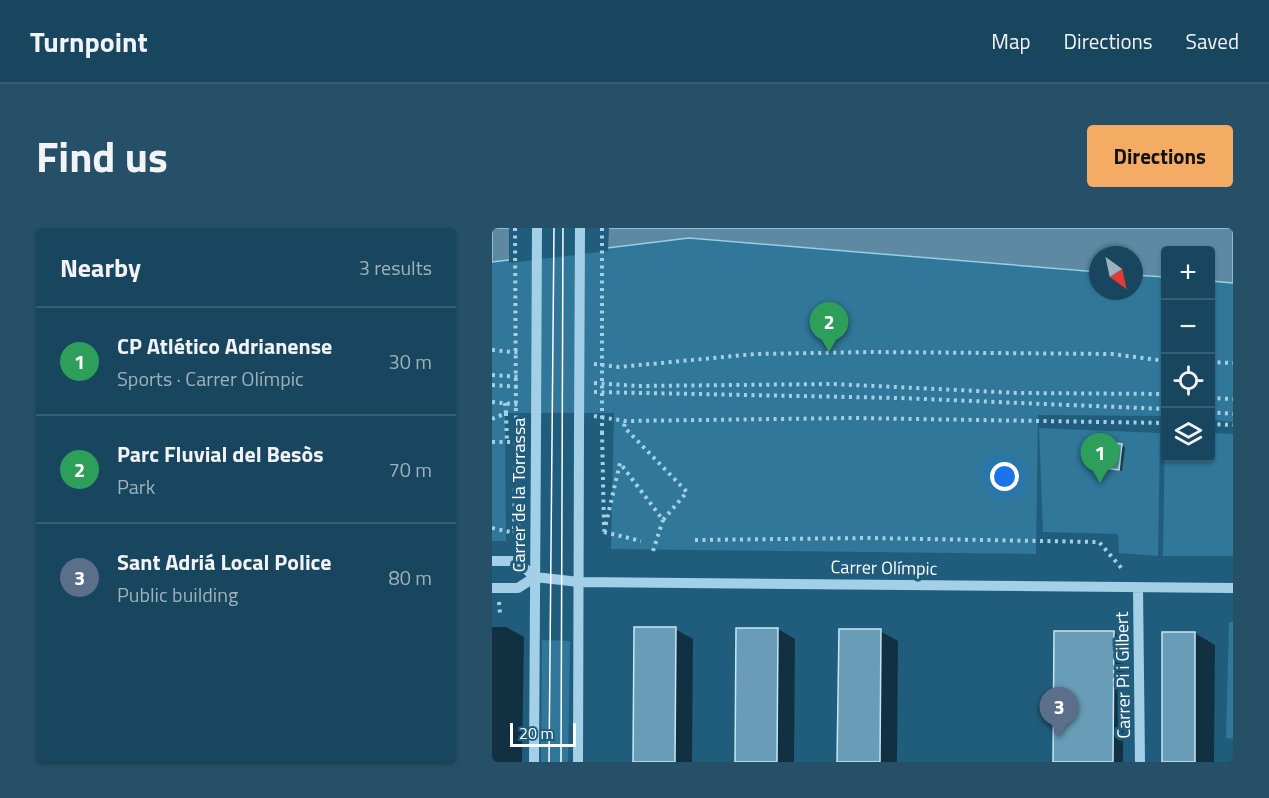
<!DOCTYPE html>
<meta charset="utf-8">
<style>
body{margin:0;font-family:"Titillium Web",sans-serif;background:#255067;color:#f1f3f6}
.controls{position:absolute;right:18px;top:18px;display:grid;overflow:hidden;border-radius:6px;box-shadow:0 2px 4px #0004}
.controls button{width:54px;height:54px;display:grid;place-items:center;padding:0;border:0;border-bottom:2px solid #365e73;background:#18465e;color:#f1f3f6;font:30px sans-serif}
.compass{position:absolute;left:597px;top:18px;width:54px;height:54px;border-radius:50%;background:#18465e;box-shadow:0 2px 4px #0004;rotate:147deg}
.scale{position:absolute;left:18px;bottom:15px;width:66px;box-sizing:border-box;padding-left:6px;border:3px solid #fff;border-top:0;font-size:16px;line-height:21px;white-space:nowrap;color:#fff;-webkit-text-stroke:4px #205d7d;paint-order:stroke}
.you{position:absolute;left:513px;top:249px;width:21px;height:21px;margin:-15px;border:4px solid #fff;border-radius:50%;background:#1a73e8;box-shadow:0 0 0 9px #1a73e833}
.badge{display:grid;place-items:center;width:39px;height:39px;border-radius:50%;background:#f4ab63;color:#fff;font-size:20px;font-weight:700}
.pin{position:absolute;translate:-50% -50px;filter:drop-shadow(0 2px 3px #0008)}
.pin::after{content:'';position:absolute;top:32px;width:21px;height:18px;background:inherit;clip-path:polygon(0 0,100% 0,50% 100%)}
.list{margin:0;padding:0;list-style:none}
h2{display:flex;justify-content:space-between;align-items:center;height:78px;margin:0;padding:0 24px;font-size:26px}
h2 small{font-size:20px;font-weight:400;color:#9fb1bc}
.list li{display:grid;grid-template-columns:39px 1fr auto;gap:18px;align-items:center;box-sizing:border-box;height:108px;padding:0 24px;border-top:2px solid #365e73}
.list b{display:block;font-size:22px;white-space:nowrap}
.list p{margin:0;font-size:20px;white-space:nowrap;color:#9fb1bc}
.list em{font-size:20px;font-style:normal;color:#9fb1bc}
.icon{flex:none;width:33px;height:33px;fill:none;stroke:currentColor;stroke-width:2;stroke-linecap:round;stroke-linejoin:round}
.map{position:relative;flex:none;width:741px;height:534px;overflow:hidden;border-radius:6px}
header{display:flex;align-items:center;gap:36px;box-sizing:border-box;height:84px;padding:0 30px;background:#18465e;border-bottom:2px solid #365e73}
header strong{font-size:28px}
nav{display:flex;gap:33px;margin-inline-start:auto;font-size:21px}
.intro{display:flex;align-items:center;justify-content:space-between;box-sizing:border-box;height:144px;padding:0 36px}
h1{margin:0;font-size:42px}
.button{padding:15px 27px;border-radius:6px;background:#f4ab63;color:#111;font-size:21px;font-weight:700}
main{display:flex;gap:36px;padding:0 36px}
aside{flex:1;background:#18465e;border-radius:6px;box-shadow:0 2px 4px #0004}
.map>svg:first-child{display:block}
</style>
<header>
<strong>Turnpoint</strong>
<nav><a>Map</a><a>Directions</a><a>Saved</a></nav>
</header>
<div class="intro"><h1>Find us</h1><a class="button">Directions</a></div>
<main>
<aside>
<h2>Nearby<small>3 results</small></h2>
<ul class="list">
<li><span class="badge" style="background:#2e9e5b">1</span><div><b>CP Atlético Adrianense</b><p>Sports · Carrer Olímpic</p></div><em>30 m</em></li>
<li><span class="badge" style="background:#2e9e5b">2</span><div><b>Parc Fluvial del Besòs</b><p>Park</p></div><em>70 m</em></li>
<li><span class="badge" style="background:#5c6f8a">3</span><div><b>Sant Adriá Local Police</b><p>Public building</p></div><em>80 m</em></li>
</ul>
</aside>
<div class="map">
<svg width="741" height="534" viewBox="0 0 741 534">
<rect width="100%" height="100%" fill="#205d7d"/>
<!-- green -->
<path fill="#307799" d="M 197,10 L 606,44 L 606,63 L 642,63 L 642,47 L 673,49 L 673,188 L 546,187 L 544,326 L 119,321 L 122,185 L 13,185 L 14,313 L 0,313 L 0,34 Z
M 718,53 L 741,55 L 741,194 L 719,192 Z
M 547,200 L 668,205 L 666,328 L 627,325 L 626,306 L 551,304 Z
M 673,202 L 674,230 L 718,230 L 719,205 L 741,206 L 741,328 L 671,328 Z
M 737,394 L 741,394 L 741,511 L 734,510 Z
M 50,412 L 78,413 L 76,534 L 49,534 Z"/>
<!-- water -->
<path fill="#5d8aa2" stroke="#97cee8" stroke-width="1.5" d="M 0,0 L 741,0 L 741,55 L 719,53 L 718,22 L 674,22 L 673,49 L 642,47 L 642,27 L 606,27 L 606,44 L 197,10 L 0,34 Z"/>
<!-- pier -->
<path fill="#205d7d" d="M 17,0 L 117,0 L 116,23 L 17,35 Z"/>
<!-- shadow -->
<path fill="#0007" d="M 629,217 L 633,219 L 630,243 L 606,239 Z
M 0,399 L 14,399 L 32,409 L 30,534 L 0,534 Z
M 183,401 L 201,411 L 200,534 L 142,534 Z
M 286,401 L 303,411 L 302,534 L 244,534 Z
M 388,403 L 406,413 L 405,534 L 347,534 Z
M 621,405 L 632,411 L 631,534 L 563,534 Z
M 672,405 L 703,405 L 723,417 L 722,534 L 671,534 Z"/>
<!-- building -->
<path fill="#699db7" stroke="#c6e6f5" stroke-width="1.5" d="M 608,213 L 630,216 L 627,242 L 605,239 Z
M 142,399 L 184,399 L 183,534 L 141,534 Z
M 244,400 L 286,400 L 285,534 L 243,534 Z
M 347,401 L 389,401 L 388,534 L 345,534 Z
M 562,403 L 622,403 L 621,534 L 561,534 Z
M 670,404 L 703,404 L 703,534 L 670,534 Z"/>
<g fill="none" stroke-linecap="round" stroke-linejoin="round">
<!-- path -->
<path stroke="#a3d0e7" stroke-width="4" stroke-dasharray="3 4.5" stroke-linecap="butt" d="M 0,122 L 29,125
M 718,134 L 741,135
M 102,136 L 127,139 L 263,126 L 381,124 L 620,126 L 674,133
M 0,147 L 29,149
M 102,155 L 146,158 L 341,156 L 527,165 L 674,166
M 0,157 L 29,159
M 102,164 L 408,170 L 674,181
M 718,170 L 741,171
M 0,174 L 29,177
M 718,184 L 741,186
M 14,185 L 15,214
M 102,188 L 133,193 L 360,190 L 674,195
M 0,191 L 14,185 L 13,175
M 718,196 L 741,197
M 110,204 L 112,300
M 0,214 L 25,214
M 0,300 L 23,305
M 22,301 L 24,204
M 112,304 L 128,235 L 171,292 L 195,264 L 132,199 L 133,193
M 112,304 L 149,313
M 22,305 L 27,295
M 203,312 L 376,310 L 607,314 L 632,343
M 161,323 L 171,292
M 7,374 L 8,386"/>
<!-- minor -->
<path stroke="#a3d0e7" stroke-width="10" d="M 0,333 L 24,333 L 43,349 L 87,354 L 741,360
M 0,360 L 26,360 L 43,349
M 646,360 L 648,534
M 42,534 L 44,206
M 86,534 L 87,205"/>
<!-- tram -->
<path stroke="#fff" stroke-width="1.5" d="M 57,534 L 62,0
M 69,534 L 71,0"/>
<!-- path-bridge -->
<path stroke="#a3d0e7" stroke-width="4" stroke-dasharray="3 4.5" stroke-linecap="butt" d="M 23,0 L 24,204
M 110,0 L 110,204"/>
<!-- minor-bridge -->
<path stroke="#a3d0e7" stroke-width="10" d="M 87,205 L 88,0
M 44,206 L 45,0"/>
</g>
<g text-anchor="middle" stroke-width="6" stroke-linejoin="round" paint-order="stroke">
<!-- street labels -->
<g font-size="18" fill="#fff" stroke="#205d7d">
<text transform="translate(27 267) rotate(-90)" y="6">Carrer de la Torrassa</text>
<text transform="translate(392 340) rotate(1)" y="6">Carrer Olímpic</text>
<text transform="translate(631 447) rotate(-91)" y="6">Carrer Pi i Gilbert</text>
</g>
</g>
</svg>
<div class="controls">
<button>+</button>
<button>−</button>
<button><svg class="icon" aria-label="locate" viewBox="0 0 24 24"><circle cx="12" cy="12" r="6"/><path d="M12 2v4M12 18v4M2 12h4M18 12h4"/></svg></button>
<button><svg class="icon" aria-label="layers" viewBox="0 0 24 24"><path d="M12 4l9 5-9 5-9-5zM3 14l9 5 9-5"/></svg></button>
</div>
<svg class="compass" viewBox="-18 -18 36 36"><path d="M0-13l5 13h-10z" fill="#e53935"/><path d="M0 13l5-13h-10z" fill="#9fb1bc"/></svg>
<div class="scale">20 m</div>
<div class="you"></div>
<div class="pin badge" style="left:608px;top:255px;background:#2e9e5b">1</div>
<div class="pin badge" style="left:337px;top:124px;background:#2e9e5b">2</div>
<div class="pin badge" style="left:567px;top:509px;background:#5c6f8a">3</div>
</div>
</main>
